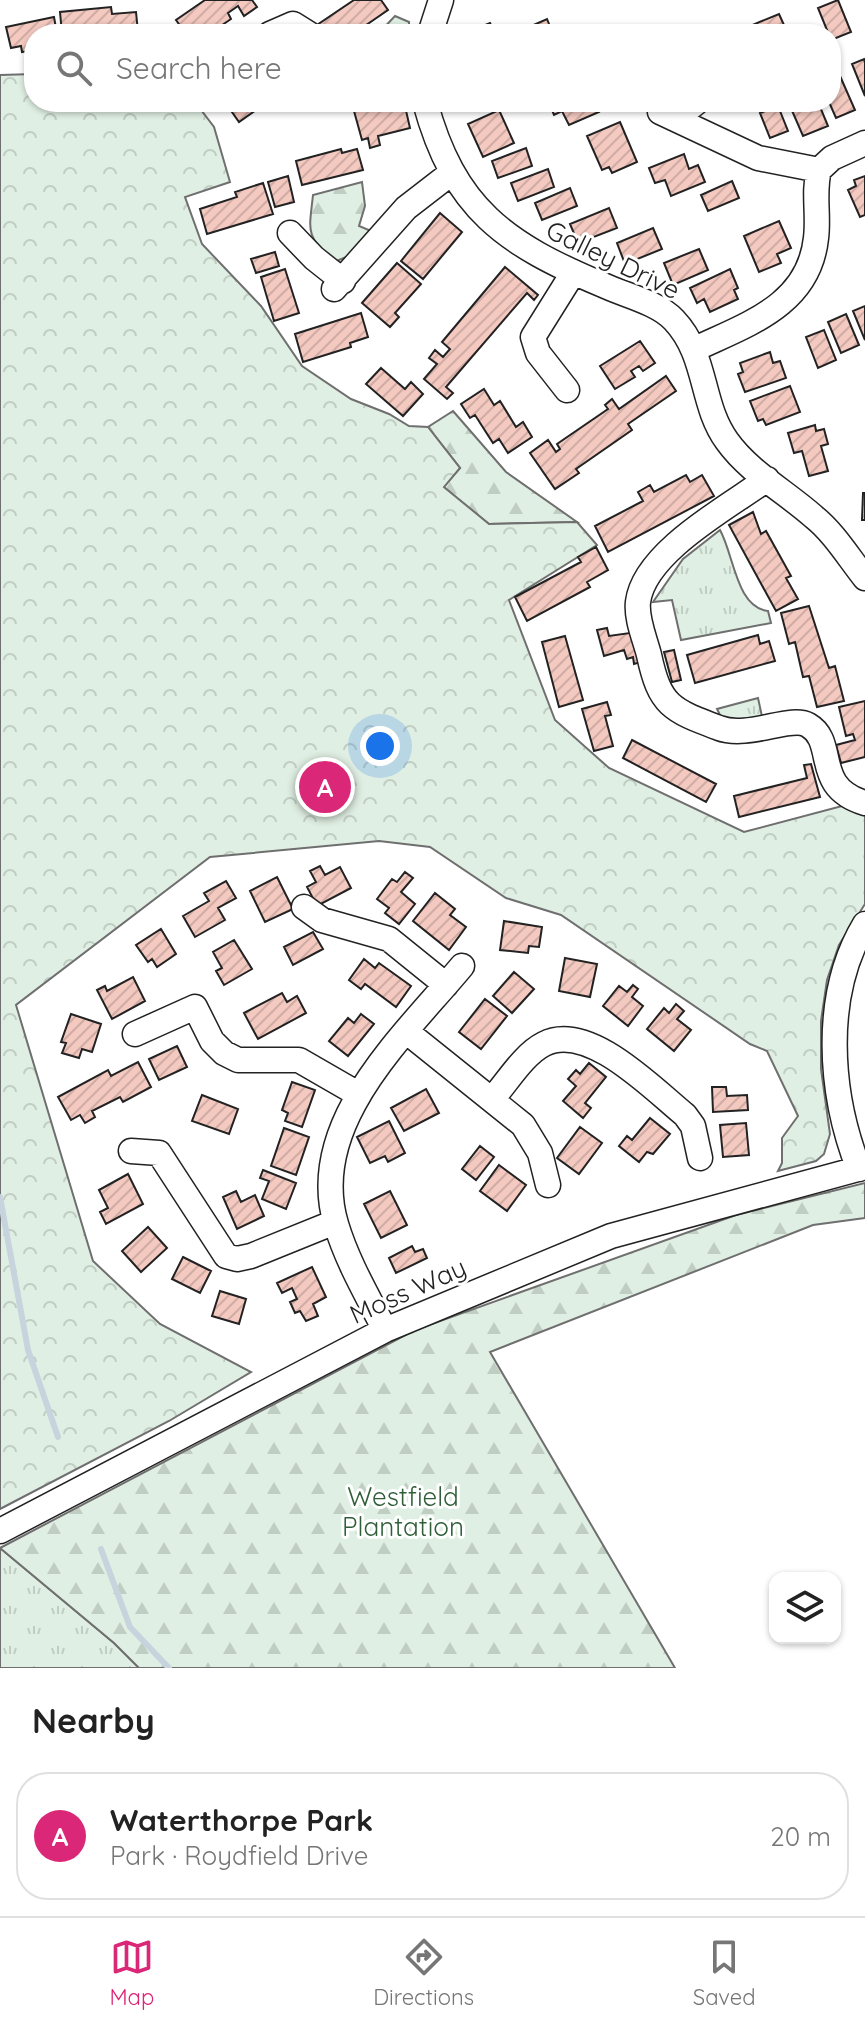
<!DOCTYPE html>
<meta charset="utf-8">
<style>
body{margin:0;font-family:Quicksand,sans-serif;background:#f2f2f2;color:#222}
.controls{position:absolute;right:24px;bottom:24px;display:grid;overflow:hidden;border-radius:16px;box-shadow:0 2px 6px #0004}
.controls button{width:72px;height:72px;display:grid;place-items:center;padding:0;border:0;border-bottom:2px solid #e0e0e0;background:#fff;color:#222;font:40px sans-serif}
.you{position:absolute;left:380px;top:746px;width:28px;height:28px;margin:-20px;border:6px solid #fff;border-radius:50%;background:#1a73e8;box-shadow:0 0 0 12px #1a73e833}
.badge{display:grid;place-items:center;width:52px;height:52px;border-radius:50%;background:#db2777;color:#fff;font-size:26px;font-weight:700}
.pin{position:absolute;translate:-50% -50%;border:4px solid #fff;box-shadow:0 2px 8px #0006}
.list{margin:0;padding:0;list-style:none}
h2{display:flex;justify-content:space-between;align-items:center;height:104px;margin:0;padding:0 32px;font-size:34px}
h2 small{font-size:26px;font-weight:400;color:#767676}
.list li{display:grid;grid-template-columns:52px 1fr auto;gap:24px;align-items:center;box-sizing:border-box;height:128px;margin:0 16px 16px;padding:0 16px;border:2px solid #e0e0e0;border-radius:32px}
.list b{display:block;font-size:30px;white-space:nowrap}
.list p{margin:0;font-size:26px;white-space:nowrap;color:#767676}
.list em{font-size:26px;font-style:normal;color:#767676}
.icon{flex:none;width:44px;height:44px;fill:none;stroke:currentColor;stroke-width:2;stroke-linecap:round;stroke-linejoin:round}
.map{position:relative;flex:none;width:865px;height:1668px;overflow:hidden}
.search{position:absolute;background:#fff;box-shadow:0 2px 6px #0004;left:24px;right:24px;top:24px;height:88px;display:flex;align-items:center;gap:20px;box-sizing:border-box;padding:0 28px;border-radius:32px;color:#767676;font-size:30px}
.sheet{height:248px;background:#fff}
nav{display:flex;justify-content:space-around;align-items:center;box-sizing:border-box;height:112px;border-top:2px solid #e0e0e0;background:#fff;font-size:22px;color:#767676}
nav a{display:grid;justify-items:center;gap:4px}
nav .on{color:#db2777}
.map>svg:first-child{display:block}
</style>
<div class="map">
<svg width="865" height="1668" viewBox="0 0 865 1668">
<defs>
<pattern id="grass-tufts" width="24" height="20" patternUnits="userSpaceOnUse" patternTransform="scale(2)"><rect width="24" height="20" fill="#e0efe3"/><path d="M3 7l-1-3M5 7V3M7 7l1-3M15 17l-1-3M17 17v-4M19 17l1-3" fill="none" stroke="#c0cdc2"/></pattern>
<pattern id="forest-firs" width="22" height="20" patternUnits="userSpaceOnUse" patternTransform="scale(2)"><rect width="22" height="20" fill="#e0efe3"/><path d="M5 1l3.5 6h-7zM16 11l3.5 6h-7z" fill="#c0cdc2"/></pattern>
<pattern id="park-crowns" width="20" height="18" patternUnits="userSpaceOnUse" patternTransform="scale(2)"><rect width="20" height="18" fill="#e0efe3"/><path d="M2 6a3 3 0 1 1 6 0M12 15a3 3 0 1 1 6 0" fill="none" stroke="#c0cdc2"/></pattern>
<pattern id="building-hatch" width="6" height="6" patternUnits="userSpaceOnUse" patternTransform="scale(2)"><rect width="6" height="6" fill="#f3c9c0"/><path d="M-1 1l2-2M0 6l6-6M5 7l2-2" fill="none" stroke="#d0aca5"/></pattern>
</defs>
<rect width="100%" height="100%" fill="#fff"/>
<!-- grass -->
<path fill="url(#grass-tufts)" stroke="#6f6f6f" stroke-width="2" d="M 720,530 C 734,555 736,607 768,611 L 771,623 L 681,640 L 672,600 L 653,602 L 683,559 Z
M 758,698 L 763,721 L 723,721 L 717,709 Z
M 0,1548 L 114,1643 L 139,1668 L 0,1668 Z"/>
<!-- forest -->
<path fill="url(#forest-firs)" stroke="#6f6f6f" stroke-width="2" d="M 395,16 L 409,22 L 409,34 L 378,34 Z
M 362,182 L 365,206 L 359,226 L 371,231 L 356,253 L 334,262 C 305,235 309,232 313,195 Z
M 453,411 L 506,472 L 577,522 L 489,524 L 443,487 L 460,468 L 428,427 Z
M 865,1183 L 865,1218 L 813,1225 L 490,1352 L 675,1668 L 139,1668 L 114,1643 L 0,1548 L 415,1330 L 736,1215 Z"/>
<!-- park -->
<path fill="url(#park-crowns)" stroke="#6f6f6f" stroke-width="2" d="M 34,74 L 34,102 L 195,102 L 214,127 L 230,182 L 185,197 L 202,244 L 261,306 L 302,366 L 351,399 L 389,414 L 409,426 L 428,427 L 460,468 L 444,487 L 489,524 L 577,522 L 597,545 L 509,600 L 555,720 L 609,768 L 744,832 L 842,806 L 865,810 L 865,904 L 839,945 L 827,980 L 821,1021 L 821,1069 L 830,1134 L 824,1154 L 816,1161 L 778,1171 L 782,1163 L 782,1138 L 798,1116 L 767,1051 L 750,1044 L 561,915 L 506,898 L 430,847 L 379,841 L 210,857 L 16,1005 L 93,1261 L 160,1324 L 251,1372 L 169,1421 L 0,1509 L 0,75 Z"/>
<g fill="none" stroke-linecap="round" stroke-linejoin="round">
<!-- stream -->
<path stroke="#c7d3dd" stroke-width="6" d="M 0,1197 L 28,1350 L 58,1437
M 101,1549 L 130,1627 L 169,1668"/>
</g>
<!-- building -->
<path fill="url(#building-hatch)" stroke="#222" stroke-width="2" d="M 205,0 L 252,0 L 257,7 L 244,16 L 238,6 L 228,13 L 231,19 L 209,34 L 171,34 L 181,27 L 176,20 Z
M 354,0 L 381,0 L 388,10 L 353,34 L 324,34 L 317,25 Z
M 838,0 L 851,32 L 831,40 L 818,8 Z
M 111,7 L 112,14 L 136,12 L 138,32 L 62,34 L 60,12 Z
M 779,14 L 788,34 L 753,34 L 750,26 Z
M 54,17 L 57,34 L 34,34 L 34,50 L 22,52 L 21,46 L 11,48 L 6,27 Z
M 547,19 L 553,34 L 513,34 Z
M 490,23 L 495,34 L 471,34 L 470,31 Z
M 864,59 L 865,63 L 865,96 L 852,64 Z
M 840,76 L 855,110 L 836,118 L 829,102 L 831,80 Z
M 225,102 L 282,102 L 271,110 L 266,103 L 239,122 Z
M 391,102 L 404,102 L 410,128 L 378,136 L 380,145 L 370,148 L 368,138 L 362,140 L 354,111 Z
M 595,102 L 599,112 L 569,125 L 562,111 L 554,115 L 549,103 Z
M 799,102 L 818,102 L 828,126 L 803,136 L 790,106 Z
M 778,106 L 788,131 L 770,138 L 760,113 Z
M 499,110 L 514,143 L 483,157 L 468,124 Z
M 620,122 L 637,162 L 612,173 L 609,167 L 602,170 L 587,136 Z
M 526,148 L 532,166 L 498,178 L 492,161 Z
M 341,149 L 342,153 L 357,149 L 363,170 L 302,185 L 296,161 Z
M 684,154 L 689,169 L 698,165 L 705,182 L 671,196 L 665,180 L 655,183 L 649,168 Z
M 548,169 L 554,187 L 518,201 L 511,183 Z
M 288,176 L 294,202 L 275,207 L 268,182 Z
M 865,176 L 865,215 L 860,217 L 848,190 L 856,186 L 854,180 Z
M 732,181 L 739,198 L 708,211 L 701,195 Z
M 263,183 L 273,214 L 207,234 L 200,209 L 237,197 L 235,192 Z
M 570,188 L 577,206 L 542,220 L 535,203 Z
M 609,208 L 617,228 L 578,243 L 570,224 Z
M 440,213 L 462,232 L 423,279 L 401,261 Z
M 779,221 L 791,248 L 777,254 L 781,263 L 759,272 L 744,236 Z
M 653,228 L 662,249 L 625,264 L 617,243 Z
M 699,249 L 708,270 L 673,285 L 664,263 Z
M 275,252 L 279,266 L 256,273 L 251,259 Z
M 397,263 L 421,284 L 395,313 L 399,317 L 390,327 L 362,303 Z
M 505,267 L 538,295 L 534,300 L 527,293 L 446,387 L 453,393 L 447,399 L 424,379 L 437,364 L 429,358 L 435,350 L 443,357 L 450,349 L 442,342 Z
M 285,269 L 299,313 L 274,321 L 261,277 Z
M 730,269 L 738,288 L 734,290 L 738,299 L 710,312 L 704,299 L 697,303 L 690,288 Z
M 865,306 L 865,340 L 853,311 Z
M 361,313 L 368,337 L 350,343 L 351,347 L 303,362 L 295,334 Z
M 846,314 L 859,345 L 841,353 L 828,322 Z
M 824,330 L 836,360 L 818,368 L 806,337 Z
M 640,341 L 655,363 L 643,371 L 639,366 L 631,371 L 635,377 L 615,389 L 600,366 Z
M 770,352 L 773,363 L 780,361 L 786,378 L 745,392 L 738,374 L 743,372 L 740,363 Z
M 381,368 L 405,389 L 411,382 L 423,394 L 403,416 L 366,384 Z
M 666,376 L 676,391 L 628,424 L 632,430 L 576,469 L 579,473 L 555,489 L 530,453 L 548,440 L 556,452 L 560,449 L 557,444 L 608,409 L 605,405 L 612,399 L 619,409 Z
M 790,386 L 800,412 L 766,425 L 763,419 L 758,421 L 750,401 Z
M 484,389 L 494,405 L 500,401 L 516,427 L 523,422 L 532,437 L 508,453 L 499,439 L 493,443 L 475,415 L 470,418 L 461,404 Z
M 815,425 L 816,431 L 824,429 L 828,444 L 821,446 L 828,471 L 809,476 L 802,451 L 794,453 L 788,433 Z
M 686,475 L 690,482 L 702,475 L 714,496 L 608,552 L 595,526 L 643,501 L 638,492 L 650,485 L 654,492 Z
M 863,493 L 865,493 L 865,520 L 862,520 Z
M 753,512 L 761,534 L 766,531 L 791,576 L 786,578 L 798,599 L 776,611 L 729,525 Z
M 596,547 L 608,570 L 587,582 L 590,587 L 527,621 L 515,597 L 581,562 L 578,557 Z
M 809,606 L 829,668 L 835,666 L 844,701 L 817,707 L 809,676 L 803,677 L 795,642 L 789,644 L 781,613 Z
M 607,628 L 609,636 L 637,632 L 644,661 L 634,664 L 633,657 L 627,659 L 624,650 L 604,656 L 597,630 Z
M 758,635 L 760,644 L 769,641 L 775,661 L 695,683 L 687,655 Z
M 565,636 L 583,700 L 559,707 L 542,642 Z
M 674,650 L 681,680 L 672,682 L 664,652 Z
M 865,701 L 865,757 L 841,763 L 836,745 L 855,740 L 853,734 L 846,736 L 839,707 Z
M 607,702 L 611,715 L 605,716 L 613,746 L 594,751 L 582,709 Z
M 632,740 L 716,784 L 706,802 L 623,758 Z
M 811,764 L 820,797 L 739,817 L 734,796 L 807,778 L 804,765 Z
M 320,866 L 325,875 L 340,867 L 351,888 L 317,906 L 307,887 L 316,882 L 310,871 Z
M 405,872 L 413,878 L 401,892 L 415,904 L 399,924 L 385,913 L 389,908 L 377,899 L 392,879 L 397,882 Z
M 277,877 L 293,909 L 265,922 L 250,891 Z
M 226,881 L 236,898 L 218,908 L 225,920 L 195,937 L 183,916 L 209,901 L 204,893 Z
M 435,893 L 455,909 L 450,915 L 466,927 L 449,950 L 413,921 Z
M 504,921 L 542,927 L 539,947 L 529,946 L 528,953 L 500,950 Z
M 161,929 L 176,954 L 157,967 L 152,959 L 148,962 L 136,945 Z
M 313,932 L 323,949 L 293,965 L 284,947 Z
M 234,940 L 252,969 L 224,985 L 216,971 L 222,968 L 213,952 Z
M 565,958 L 597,964 L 590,997 L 559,991 Z
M 364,959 L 375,968 L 379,963 L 411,986 L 396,1007 L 365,984 L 361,989 L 349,980 Z
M 514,972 L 534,989 L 512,1013 L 493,996 Z
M 133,977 L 145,1001 L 112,1019 L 97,990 L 105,986 L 107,991 Z
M 633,985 L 638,989 L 632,997 L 643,1006 L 628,1026 L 603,1006 L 619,986 L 627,992 Z
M 282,993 L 287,1002 L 297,996 L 306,1013 L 258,1039 L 244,1013 Z
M 485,999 L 507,1016 L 481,1049 L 459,1032 Z
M 676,1004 L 684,1011 L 677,1019 L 691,1030 L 674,1051 L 647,1029 L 664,1008 L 669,1013 Z
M 71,1014 L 101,1024 L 92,1052 L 82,1049 L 79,1058 L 62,1053 L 66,1043 L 61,1042 Z
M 361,1014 L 374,1024 L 348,1056 L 329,1041 L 348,1018 L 354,1023 Z
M 177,1046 L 187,1067 L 159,1080 L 149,1059 Z
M 138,1062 L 151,1087 L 123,1102 L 120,1097 L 92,1111 L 95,1117 L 85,1123 L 80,1115 L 71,1120 L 58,1097 L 108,1070 L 111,1076 Z
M 589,1063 L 606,1077 L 585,1103 L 591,1108 L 583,1118 L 563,1101 L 576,1086 L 568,1079 L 576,1070 L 580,1074 Z
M 292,1082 L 315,1090 L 302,1127 L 285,1121 L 288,1113 L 282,1110 Z
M 712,1087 L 726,1087 L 727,1096 L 747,1095 L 748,1110 L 713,1112 Z
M 426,1089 L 439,1113 L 404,1131 L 391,1108 Z
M 202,1095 L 238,1109 L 229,1134 L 192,1121 Z
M 650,1118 L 670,1134 L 653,1154 L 647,1152 L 639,1162 L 619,1146 L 627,1136 L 632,1140 Z
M 389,1121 L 405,1153 L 388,1162 L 385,1156 L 370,1163 L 357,1137 Z
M 746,1123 L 749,1155 L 723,1157 L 720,1125 Z
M 580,1127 L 602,1143 L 579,1174 L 557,1158 Z
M 284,1128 L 309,1137 L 296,1175 L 271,1166 Z
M 480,1146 L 494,1157 L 476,1180 L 462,1169 Z
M 499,1165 L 526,1185 L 507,1211 L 480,1191 Z
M 263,1170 L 296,1183 L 286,1209 L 262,1199 L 269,1181 L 260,1178 Z
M 128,1174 L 143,1204 L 106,1224 L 100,1212 L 108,1208 L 99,1190 Z
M 236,1191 L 241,1202 L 255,1195 L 264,1216 L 237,1229 L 223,1197 Z
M 390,1191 L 407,1225 L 381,1238 L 364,1204 Z
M 148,1227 L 167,1248 L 141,1272 L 122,1251 Z
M 412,1246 L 415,1252 L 423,1249 L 427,1258 L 396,1273 L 389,1258 Z
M 183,1257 L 211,1271 L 200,1293 L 172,1279 Z
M 312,1267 L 326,1297 L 313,1304 L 318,1316 L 306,1321 L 300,1311 L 295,1313 L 290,1302 L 297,1299 L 292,1288 L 282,1293 L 277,1283 Z
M 220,1291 L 246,1299 L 239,1324 L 212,1316 Z"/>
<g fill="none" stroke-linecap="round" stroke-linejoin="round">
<!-- minor casing -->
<g stroke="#222" stroke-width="27">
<path id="minor" d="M 270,34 L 293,24 L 309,34
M 430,34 L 441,0
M 425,102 C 454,209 505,244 603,285 C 624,295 657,302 674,320 C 708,356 700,404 727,441 C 749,472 786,492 814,517 C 834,533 849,558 865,578
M 660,112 L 758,158 L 819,170
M 680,120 L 683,113 L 697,102
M 290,233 L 314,258 L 343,281
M 334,289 L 406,208 L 450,174
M 695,349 C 748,324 809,305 816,238 C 819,215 813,192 819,170 L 832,158 L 865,143
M 567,390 L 538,353 L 533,337 L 573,273
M 767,479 C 730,506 644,552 638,602 C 636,619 645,639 649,655 C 660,706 671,710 719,728 C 748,739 791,715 808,725 C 838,742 811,787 865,803
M 304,907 L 322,920 L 389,939 L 446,985
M 407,1032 L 523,1125 L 540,1153 L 548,1185
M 135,1034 L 195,1007 L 212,1041 L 224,1053 L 238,1060 L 299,1060 L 358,1094
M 493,1098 C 508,1081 524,1054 544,1044 C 588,1021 653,1089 685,1115 L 693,1126 L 700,1158
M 131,1151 L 159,1153 L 226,1256 L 237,1259 L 251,1256 L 335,1222
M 859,1169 C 829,1093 822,995 865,924
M 385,1330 C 367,1295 347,1261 336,1224 C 306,1123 404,1036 462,966
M 0,1531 L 385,1330 L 611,1236 L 865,1167"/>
</g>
<!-- minor -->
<use href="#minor" stroke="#fff" stroke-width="24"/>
</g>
<g text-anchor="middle" stroke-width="6" stroke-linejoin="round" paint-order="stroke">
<!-- street labels -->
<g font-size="26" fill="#222" stroke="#fff">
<text transform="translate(613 260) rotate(26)" y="9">Galley Drive</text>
<text transform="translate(408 1291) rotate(-24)" y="9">Moss Way</text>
</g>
<!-- park labels -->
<g font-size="26" fill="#2f5e38" stroke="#fff">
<text x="403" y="1506">Westfield<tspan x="403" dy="30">Plantation</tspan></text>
</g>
</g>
</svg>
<div class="controls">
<button><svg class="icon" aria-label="layers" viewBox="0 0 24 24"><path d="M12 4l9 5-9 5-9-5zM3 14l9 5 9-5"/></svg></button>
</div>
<div class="you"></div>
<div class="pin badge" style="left:325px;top:787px">A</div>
<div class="search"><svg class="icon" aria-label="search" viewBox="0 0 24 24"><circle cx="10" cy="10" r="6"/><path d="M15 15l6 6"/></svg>Search here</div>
</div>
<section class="sheet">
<h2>Nearby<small></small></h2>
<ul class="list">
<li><span class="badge">A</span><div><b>Waterthorpe Park</b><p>Park · Roydfield Drive</p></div><em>20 m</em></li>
</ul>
</section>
<nav>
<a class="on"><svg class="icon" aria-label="map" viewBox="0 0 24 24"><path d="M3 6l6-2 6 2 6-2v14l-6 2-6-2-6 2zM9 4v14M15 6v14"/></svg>Map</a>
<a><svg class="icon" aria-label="directions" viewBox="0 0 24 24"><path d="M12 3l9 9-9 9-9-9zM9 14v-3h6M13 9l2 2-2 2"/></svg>Directions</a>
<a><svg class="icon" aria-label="saved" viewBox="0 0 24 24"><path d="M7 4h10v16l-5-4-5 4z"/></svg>Saved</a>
</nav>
